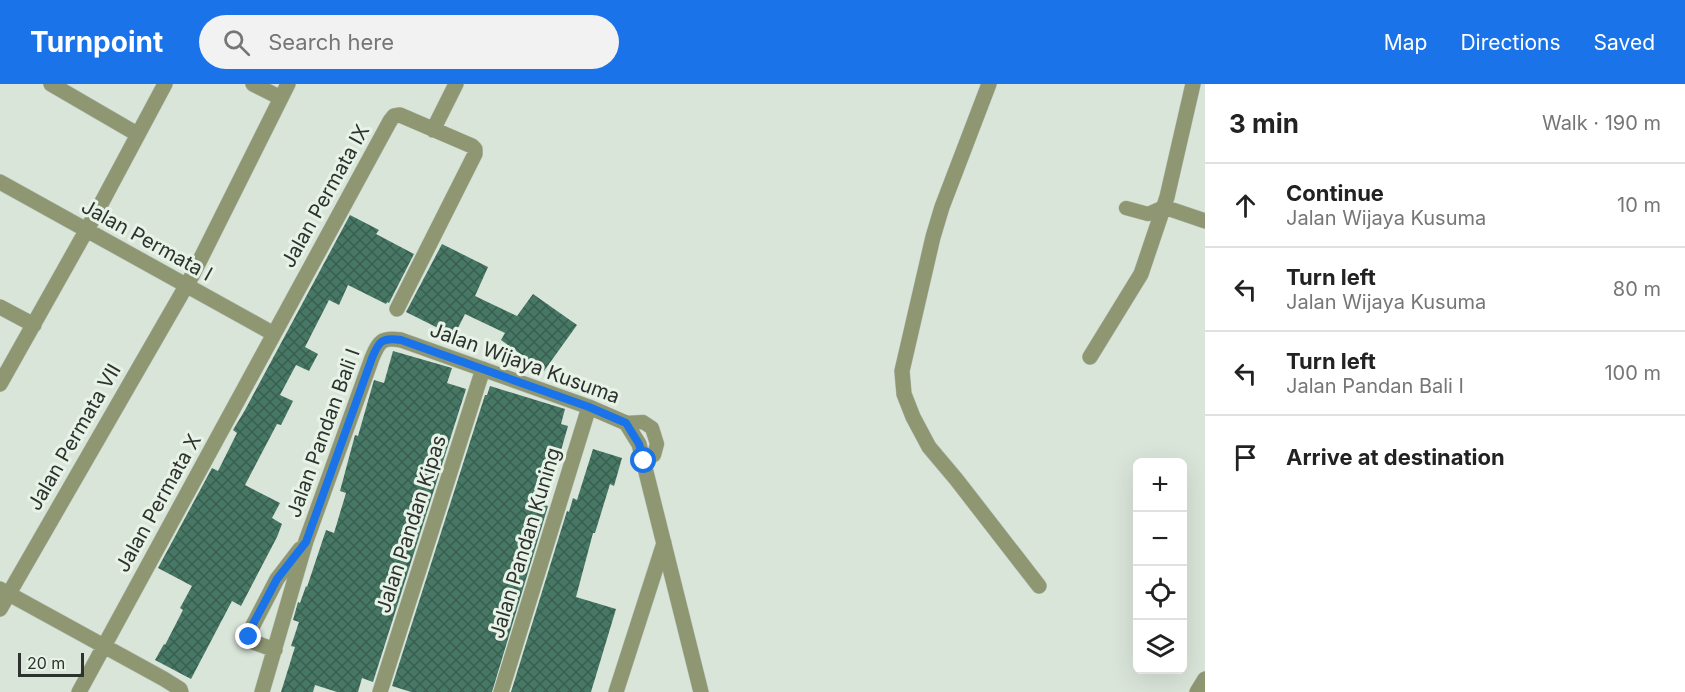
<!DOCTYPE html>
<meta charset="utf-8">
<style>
body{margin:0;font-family:Inter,sans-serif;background:#f2f2f2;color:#222}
.controls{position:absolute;right:18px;bottom:18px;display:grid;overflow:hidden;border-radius:9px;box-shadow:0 6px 24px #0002}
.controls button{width:54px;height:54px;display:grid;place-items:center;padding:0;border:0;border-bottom:2px solid #e0e0e0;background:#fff;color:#222;font:30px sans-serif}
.scale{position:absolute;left:18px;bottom:15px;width:66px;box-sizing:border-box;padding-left:6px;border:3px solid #2e322e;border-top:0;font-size:16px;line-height:21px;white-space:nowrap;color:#2e322e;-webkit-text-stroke:4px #e8f3e7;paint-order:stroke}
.stop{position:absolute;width:18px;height:18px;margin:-14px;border:4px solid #1a73e8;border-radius:50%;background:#fff}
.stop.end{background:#1a73e8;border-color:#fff;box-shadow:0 2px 6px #0008}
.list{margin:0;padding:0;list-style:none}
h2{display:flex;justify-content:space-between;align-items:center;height:78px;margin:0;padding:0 24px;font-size:26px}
h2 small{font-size:20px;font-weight:400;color:#767676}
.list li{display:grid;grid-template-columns:39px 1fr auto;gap:18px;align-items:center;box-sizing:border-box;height:84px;padding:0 24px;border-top:2px solid #e0e0e0}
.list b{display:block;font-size:22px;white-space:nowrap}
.list p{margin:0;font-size:20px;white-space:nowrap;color:#767676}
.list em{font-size:20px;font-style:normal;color:#767676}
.icon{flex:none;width:33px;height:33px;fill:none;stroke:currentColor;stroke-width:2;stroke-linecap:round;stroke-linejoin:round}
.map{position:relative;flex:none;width:1205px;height:608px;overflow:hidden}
header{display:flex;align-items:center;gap:36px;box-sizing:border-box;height:84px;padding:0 30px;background:#1a73e8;color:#fff}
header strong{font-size:28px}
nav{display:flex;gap:33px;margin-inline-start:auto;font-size:21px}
.search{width:420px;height:54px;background:#f2f2f2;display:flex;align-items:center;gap:15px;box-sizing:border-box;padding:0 21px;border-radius:33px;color:#767676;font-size:22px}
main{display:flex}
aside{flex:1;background:#fff}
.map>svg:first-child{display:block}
</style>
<header>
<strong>Turnpoint</strong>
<div class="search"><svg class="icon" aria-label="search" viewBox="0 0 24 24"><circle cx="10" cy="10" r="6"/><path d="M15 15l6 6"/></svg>Search here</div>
<nav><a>Map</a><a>Directions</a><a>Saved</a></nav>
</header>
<main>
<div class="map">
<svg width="1205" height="608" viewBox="0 0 1205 608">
<defs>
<pattern id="building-cross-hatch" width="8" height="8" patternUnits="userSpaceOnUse" patternTransform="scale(1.5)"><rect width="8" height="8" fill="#477866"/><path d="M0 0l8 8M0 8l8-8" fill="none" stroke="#395e50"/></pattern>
</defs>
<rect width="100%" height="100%" fill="#dae5da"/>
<!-- building -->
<path fill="url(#building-cross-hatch)" d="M 350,131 L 379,146 L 376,150 L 414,170 L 389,219 L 387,218 L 386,220 L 348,201 L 339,221 L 329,216 L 305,263 L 318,270 L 309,287 L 296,281 L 280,311 L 293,317 L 281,341 L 277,340 L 245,401 L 280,419 L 272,434 L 282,440 L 277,453 L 241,522 L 232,517 L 191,595 L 155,576 L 164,560 L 165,561 L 183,526 L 180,524 L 192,502 L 158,484 L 212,384 L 218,387 L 237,349 L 233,346 L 245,326 Z
M 442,160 L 488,183 L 475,212 L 517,232 L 533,210 L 577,241 L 544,287 L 501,256 L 505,249 L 465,230 L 454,252 L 406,228 Z
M 393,267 L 452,284 L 447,299 L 466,305 L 373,598 L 362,594 L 358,608 L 337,608 L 315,601 L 313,608 L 281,608 L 295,563 L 291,562 L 299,538 L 293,536 L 298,518 L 300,519 L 306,502 L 307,503 L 326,446 L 334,449 L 346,409 L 340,407 L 355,351 L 358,352 L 374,296 L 384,299 Z
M 490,302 L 565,325 L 561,340 L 568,342 L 560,370 L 552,367 L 536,418 L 548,422 L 492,608 L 411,608 L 392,602 L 485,311 L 487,311 Z
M 593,365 L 622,374 L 614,402 L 610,400 L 595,449 L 593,449 L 576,513 L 616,525 L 591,608 L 511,608 L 567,427 L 569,428 L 573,414 L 577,416 Z"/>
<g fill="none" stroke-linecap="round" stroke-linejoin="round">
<!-- lane casing -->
<g stroke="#b8c1b8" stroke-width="15">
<path id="lane" d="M 1126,124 L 1148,130 L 1164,123
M 626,339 L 643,338 L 652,344 L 657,360 L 654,371 L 644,377"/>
</g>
<!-- street casing -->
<g stroke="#b8c1b8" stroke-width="16">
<path id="street" d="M 51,0 L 137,50
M 253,0 L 281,14
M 989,0 L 942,123 L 933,153 L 902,287 L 904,310 L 913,333 L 929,363 L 956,395 L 1039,502
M 433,46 L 456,0
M 0,98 L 274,250
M 1164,123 L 1205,137
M 0,223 L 34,241
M 1090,273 L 1141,190 L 1167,113 L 1193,0
M 0,300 L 95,131 L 165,0
M 0,505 L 164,595 L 180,605 L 181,608
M 0,525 L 193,190 L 288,0
M 275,566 L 253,558 L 249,553 L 250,547 L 277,495 L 300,465
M 79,608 L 390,37 L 394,32 L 400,31 L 472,62 L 475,65 L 475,70 L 397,225
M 262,608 L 306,457 L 372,274 C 379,257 382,253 401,256 L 589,323 L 626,339 L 639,360 L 701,608
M 380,608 L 483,285
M 501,608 L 589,323
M 616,608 L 664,459
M 1197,608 L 1205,595"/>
</g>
<!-- lane -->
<use href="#lane" stroke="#8e9772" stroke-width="14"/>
<!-- street -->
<use href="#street" stroke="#8e9772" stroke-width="15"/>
</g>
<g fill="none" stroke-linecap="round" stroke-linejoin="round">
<!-- route -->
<path stroke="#1a73e8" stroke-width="8" d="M 249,553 L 253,540 L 277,495 L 306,458 L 372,274 C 379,257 382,253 401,256 L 589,323 L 626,339 L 639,360 L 644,377"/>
</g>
<g text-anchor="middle" stroke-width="6" stroke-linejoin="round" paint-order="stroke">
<!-- street labels -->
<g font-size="20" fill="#2e322e" stroke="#e8f3e7">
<text transform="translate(325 112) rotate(-61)" y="7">Jalan Permata IX</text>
<text transform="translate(147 156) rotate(29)" y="7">Jalan Permata I</text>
<text transform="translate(525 279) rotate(20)" y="7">Jalan Wijaya Kusuma</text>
<text transform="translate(323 349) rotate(-70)" y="7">Jalan Pandan Bali I</text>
<text transform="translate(74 353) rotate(-60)" y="7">Jalan Permata VII</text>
<text transform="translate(158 419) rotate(-61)" y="7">Jalan Permata X</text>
<text transform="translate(411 440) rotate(-72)" y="7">Jalan Pandan Kipas</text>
<text transform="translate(525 459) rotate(-73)" y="7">Jalan Pandan Kuning</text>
</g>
</g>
</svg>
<div class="controls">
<button>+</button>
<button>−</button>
<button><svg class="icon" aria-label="locate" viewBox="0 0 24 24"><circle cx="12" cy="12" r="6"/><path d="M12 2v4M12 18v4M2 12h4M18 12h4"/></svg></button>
<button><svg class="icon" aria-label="layers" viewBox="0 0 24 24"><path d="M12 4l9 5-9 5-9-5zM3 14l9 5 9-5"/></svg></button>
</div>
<div class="scale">20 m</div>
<div class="stop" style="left:644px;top:377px"></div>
<div class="stop end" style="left:249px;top:553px"></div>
</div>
<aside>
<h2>3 min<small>Walk · 190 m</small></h2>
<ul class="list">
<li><svg class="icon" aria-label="ahead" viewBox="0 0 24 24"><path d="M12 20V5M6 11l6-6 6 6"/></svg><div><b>Continue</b><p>Jalan Wijaya Kusuma</p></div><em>10 m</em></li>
<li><svg class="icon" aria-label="left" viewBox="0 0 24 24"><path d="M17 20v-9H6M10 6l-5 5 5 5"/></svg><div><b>Turn left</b><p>Jalan Wijaya Kusuma</p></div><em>80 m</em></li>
<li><svg class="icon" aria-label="left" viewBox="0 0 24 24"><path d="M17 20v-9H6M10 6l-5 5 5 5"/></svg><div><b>Turn left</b><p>Jalan Pandan Bali I</p></div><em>100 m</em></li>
<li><svg class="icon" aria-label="arrive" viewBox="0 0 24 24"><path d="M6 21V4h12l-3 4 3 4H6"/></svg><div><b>Arrive at destination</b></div></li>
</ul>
</aside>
</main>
